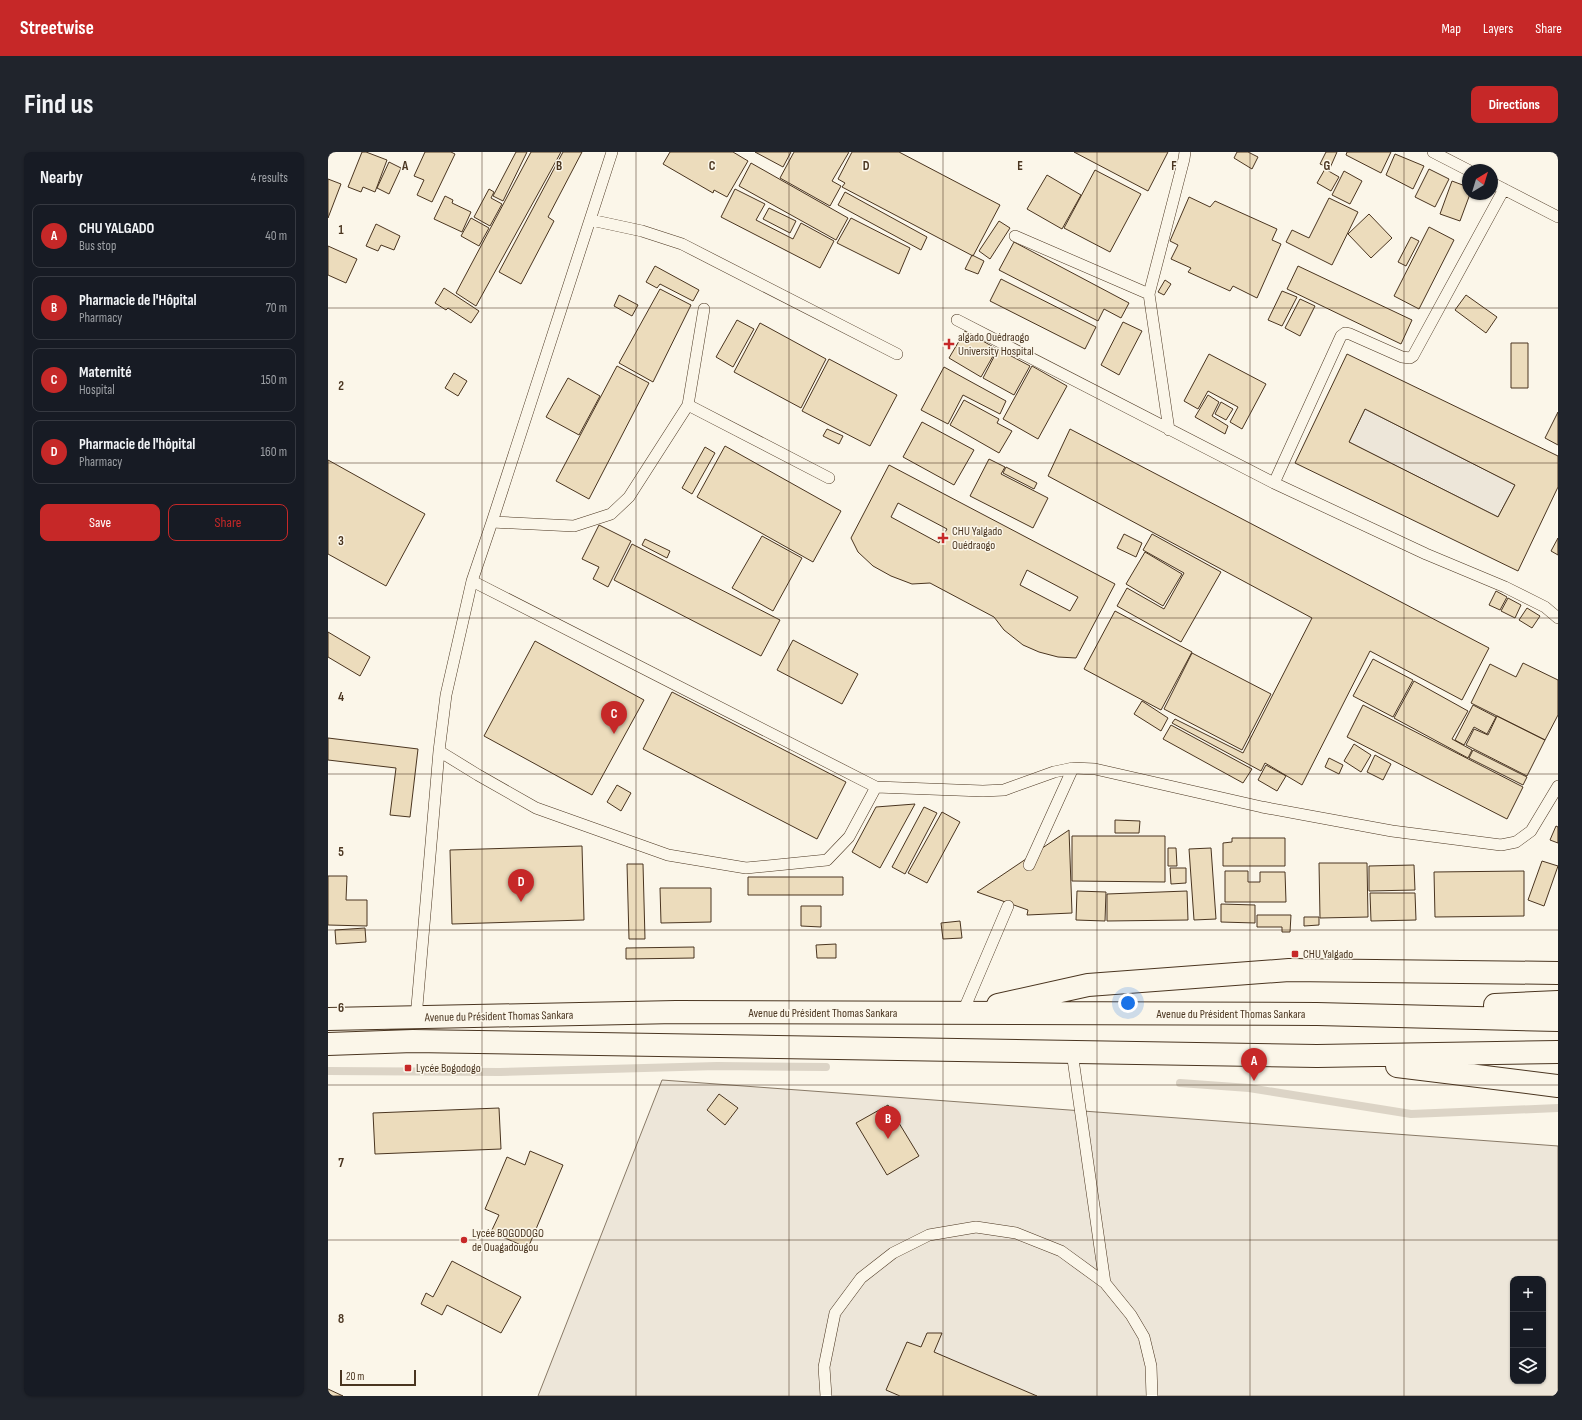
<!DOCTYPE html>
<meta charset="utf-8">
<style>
body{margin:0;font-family:"Sofia Sans Condensed",sans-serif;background:#20242c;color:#f1f3f6}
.controls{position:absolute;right:12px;bottom:12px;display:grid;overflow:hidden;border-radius:8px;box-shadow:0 1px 3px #0004}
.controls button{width:36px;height:36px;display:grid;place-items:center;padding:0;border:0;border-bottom:1px solid #363941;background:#171b24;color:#f1f3f6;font:20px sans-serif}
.compass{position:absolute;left:1134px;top:12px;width:36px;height:36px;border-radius:50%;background:#171b24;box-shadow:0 1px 3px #0004;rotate:38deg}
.scale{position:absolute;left:12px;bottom:10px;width:76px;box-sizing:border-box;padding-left:4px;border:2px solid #4a3520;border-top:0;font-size:11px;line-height:14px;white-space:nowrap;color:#4a3520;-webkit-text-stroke:3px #fbf6e9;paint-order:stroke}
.you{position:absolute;left:800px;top:851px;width:14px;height:14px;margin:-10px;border:3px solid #fff;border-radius:50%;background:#1a73e8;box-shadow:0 0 0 6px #1a73e833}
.badge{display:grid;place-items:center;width:26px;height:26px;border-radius:50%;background:#c62828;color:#fff;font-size:13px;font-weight:700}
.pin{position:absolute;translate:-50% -33px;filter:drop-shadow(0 1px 2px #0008)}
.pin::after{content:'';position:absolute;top:21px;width:14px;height:12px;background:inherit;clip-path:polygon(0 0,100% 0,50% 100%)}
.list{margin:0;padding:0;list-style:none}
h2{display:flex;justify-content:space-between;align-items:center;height:52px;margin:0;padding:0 16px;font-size:17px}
h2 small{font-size:13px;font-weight:400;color:#9ea1a6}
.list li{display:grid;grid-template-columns:26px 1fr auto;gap:12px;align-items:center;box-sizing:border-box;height:64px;margin:0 8px 8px;padding:0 8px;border:1px solid #363941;border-radius:8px}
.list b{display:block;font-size:15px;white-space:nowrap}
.list p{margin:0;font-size:13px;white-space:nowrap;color:#9ea1a6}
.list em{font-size:13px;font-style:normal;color:#9ea1a6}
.actions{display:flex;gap:8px;padding:12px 16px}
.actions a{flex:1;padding:9px 0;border:1px solid #c62828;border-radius:8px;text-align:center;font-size:14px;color:#c62828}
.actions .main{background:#c62828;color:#fff}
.icon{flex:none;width:22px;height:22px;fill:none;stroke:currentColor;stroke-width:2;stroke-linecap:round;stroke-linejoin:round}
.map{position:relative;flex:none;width:1230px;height:1244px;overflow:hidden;border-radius:8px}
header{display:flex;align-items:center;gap:24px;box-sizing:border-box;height:56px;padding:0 20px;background:#c62828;color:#fff}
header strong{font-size:19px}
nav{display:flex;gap:22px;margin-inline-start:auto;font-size:14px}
.intro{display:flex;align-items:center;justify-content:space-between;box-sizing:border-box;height:96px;padding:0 24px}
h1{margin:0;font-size:28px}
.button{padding:10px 18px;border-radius:8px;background:#c62828;color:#fff;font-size:14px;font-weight:700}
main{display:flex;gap:24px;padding:0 24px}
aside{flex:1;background:#171b24;border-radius:8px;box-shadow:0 1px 3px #0004}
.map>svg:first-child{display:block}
</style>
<header>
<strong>Streetwise</strong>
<nav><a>Map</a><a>Layers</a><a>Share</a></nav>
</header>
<div class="intro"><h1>Find us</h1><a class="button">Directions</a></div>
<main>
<aside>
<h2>Nearby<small>4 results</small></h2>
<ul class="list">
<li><span class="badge">A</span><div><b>CHU YALGADO</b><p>Bus stop</p></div><em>40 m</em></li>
<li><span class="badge">B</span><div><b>Pharmacie de l'Hôpital</b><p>Pharmacy</p></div><em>70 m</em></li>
<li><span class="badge">C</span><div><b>Maternité</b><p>Hospital</p></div><em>150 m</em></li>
<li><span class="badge">D</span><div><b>Pharmacie de l'hôpital</b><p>Pharmacy</p></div><em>160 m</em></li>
</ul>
<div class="actions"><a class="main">Save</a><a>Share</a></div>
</aside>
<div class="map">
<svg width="1230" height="1244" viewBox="0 0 1230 1244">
<rect width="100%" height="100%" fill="#fbf6e9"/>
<!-- green -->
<path fill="#ede6d9" stroke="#887966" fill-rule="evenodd" d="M 1037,257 L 1187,333 L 1170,365 L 1021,290 Z
M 334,928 L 1230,994 L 1230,1244 L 210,1244 ZM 1185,1127 L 1215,1127 L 1215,1229 L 1185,1229 Z"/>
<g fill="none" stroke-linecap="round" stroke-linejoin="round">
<!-- stream -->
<path stroke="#dcd4c6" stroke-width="8" d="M 0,919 L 172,920 L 389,914 L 498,915
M 852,931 L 921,936 L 1083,962 L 1230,956"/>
</g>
<!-- building -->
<path fill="#ecdcbc" stroke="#4a3520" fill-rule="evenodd" d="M 34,0 L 38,0 L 59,8 L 47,40 L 35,35 L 33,40 L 20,35 Z
M 97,0 L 123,0 L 127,2 L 104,50 L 89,43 L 96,28 L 86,24 Z
M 188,0 L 199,0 L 175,49 L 165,44 Z
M 203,0 L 233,0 L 148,154 L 128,141 Z
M 235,0 L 254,0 L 220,65 L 226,69 L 193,132 L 171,120 Z
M 342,0 L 405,0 L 420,9 L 399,45 L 386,38 L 385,41 L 335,12 Z
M 427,0 L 463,0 L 455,15 Z
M 466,0 L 521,0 L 504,29 L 513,34 L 502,54 L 452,26 Z
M 524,0 L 571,0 L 672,53 L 645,104 L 514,35 L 517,31 L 510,27 Z
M 746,0 L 840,0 L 820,39 Z
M 909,0 L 920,0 L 930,5 L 924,17 L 906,6 Z
M 998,0 L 1009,0 L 1002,16 L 992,12 Z
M 1019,0 L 1063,0 L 1053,21 L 1018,3 Z
M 1067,2 L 1096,14 L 1085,37 L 1058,23 Z
M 61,10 L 73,16 L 61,42 L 49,36 Z
M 423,11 L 520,66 L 508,88 L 411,34 Z
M 997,17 L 1011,25 L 1003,39 L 989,31 Z
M 1101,17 L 1121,27 L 1107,55 L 1087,45 Z
M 767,18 L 813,42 L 782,100 L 736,76 Z
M 1016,19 L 1034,29 L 1022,52 L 1004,43 Z
M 719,23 L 753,43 L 734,77 L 699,57 Z
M 0,27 L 13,32 L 0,66 Z
M 1124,29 L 1140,35 L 1140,42 L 1142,42 L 1132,69 L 1112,62 Z
M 161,37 L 166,40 L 163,46 L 174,52 L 162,74 L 146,65 Z
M 407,37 L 437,52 L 428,68 L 465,87 L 473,71 L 506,89 L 492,116 L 393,65 Z
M 517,40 L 599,85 L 593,98 L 510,53 Z
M 117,44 L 125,48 L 124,51 L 143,60 L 134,80 L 106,67 Z
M 861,45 L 882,55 L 887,49 L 949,77 L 944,88 L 953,92 L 929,146 L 905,134 L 902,139 L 860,120 L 863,116 L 843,107 L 850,93 L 842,89 Z
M 1001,46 L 1030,60 L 1004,113 L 958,90 L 964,78 L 981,86 Z
M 441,56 L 468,69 L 462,81 L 435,67 Z
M 1041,62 L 1064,86 L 1043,106 L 1020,82 Z
M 143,66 L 161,76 L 151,94 L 133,84 Z
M 523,66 L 582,96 L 571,122 L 509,91 Z
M 671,69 L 682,76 L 662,107 L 651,99 Z
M 48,72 L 72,84 L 66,98 L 53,93 L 50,99 L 38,94 Z
M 1101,75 L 1126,88 L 1091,157 L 1066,144 Z
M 1083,85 L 1091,89 L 1078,114 L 1070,110 Z
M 686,90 L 801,151 L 793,166 L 776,157 L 770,169 L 671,118 Z
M 0,94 L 29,107 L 18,131 L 0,123 Z
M 644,103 L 656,109 L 650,122 L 637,117 Z
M 327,114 L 371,138 L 365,149 L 332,132 L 329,136 L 318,130 Z
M 970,114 L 1084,168 L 1073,192 L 959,137 Z
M 673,127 L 768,175 L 757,197 L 662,149 Z
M 837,128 L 843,132 L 836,143 L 830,140 Z
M 116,136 L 151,159 L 143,171 L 120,156 L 118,158 L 107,151 Z
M 332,137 L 363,153 L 325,230 L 291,211 Z
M 954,139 L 969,145 L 954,174 L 940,168 Z
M 291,143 L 310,153 L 304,164 L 286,154 Z
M 1138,143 L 1169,165 L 1158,181 L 1127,158 Z
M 972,147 L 987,154 L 972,184 L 957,176 Z
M 409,168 L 426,177 L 405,215 L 388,205 Z
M 795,170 L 814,179 L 791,223 L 773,213 Z
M 432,171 L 498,207 L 473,256 L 406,220 Z
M 637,179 L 669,197 L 653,225 L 621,206 Z
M 1183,191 L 1200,191 L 1200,236 L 1183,236 Z
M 670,197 L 702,214 L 686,243 L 655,226 Z
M 881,202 L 938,232 L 914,277 L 902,270 L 910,255 L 880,239 L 870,257 L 856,249 Z
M 1019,202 L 1230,304 L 1230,335 L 1190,419 L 967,311 ZM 1037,257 L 1187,333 L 1170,365 L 1021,290 Z
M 501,207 L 569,243 L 542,294 L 474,259 Z
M 289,214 L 321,231 L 261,347 L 228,329 Z
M 704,214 L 739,234 L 710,287 L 675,267 Z
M 616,215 L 678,249 L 672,262 L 635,243 L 620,272 L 593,258 Z
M 126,221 L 139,229 L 130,244 L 117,236 Z
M 240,226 L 272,244 L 251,283 L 218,265 Z
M 880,243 L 891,250 L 884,264 L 900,274 L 897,282 L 867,265 Z
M 636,248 L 671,267 L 669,271 L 684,279 L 671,301 L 622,273 Z
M 893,250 L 905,257 L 898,268 L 887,262 Z
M 1230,260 L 1230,293 L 1217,286 Z
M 594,270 L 646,298 L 626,333 L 575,305 Z
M 499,277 L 515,284 L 511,292 L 495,284 Z
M 742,277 L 1161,496 L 1134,548 L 1042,499 L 974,633 L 937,611 L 933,619 L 844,571 L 847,567 L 915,601 L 984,466 L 720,324 Z
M 397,294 L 513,359 L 485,410 L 369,345 Z
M 377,295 L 387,301 L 364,342 L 354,336 Z
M 661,307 L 677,315 L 673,322 L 720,346 L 705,376 L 642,344 Z
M 0,308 L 97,362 L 58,434 L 0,402 Z
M 561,313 L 787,432 L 748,506 L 730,505 L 711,500 L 695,493 L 676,478 L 666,465 L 602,431 L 584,432 L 563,424 L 545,414 L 530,400 L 523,386 ZM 570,351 L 619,377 L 611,391 L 563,365 ZM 699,418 L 750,445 L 742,459 L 692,433 Z
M 678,315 L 709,331 L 706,337 L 675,321 Z
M 271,373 L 303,389 L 280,435 L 265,427 L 271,415 L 254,407 Z
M 796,382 L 814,391 L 808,405 L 789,396 Z
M 824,382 L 893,420 L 853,490 L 789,454 L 799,436 L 836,457 L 856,421 L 815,398 Z
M 434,384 L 474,406 L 445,459 L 404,436 Z
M 1230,386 L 1230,403 L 1223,399 Z
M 317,387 L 342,399 L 339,406 L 314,393 Z
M 304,392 L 452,468 L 433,504 L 286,428 Z
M 817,400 L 854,422 L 835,454 L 798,432 Z
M 1168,439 L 1179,445 L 1172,458 L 1161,453 Z
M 1180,446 L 1193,453 L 1187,466 L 1173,459 Z
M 1199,456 L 1212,464 L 1204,476 L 1191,468 Z
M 787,459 L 864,500 L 833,558 L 756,517 Z
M 0,480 L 42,505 L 32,524 L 0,505 Z
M 465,488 L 530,522 L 514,552 L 449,518 Z
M 207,489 L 316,548 L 264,643 L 156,584 Z
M 864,501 L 943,542 L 914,598 L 836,557 Z
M 1045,507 L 1085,528 L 1065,565 L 1025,544 Z
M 1195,511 L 1230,528 L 1230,563 L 1217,588 L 1143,551 L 1162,512 L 1188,525 Z
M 1086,529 L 1140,559 L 1124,587 L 1144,598 L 1140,606 L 1066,566 Z
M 344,540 L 518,630 L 489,687 L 315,597 Z
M 814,549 L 840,566 L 833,579 L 806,562 Z
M 1035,553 L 1195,635 L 1179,667 L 1019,585 Z
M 1145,553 L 1168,565 L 1159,582 L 1146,575 L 1136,593 L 1127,588 Z
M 1169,564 L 1217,588 L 1199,624 L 1138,593 L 1146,577 L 1160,583 Z
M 843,573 L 924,617 L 915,631 L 835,587 Z
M 0,586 L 90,597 L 82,665 L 62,663 L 68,616 L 0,608 Z
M 1026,592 L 1043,603 L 1033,620 L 1016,609 Z
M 1145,598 L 1199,625 L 1195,633 L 1141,606 Z
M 1047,603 L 1063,612 L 1055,628 L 1039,620 Z
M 1001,606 L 1015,613 L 1011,622 L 997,615 Z
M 938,613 L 958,624 L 949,639 L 930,628 Z
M 289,633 L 303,641 L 293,659 L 279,650 Z
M 587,652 L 552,716 L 524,700 L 548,655 Z
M 596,655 L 609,661 L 577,722 L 564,715 Z
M 614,660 L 632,670 L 599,731 L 580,721 Z
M 787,668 L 812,669 L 811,681 L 787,681 Z
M 1228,674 L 1230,675 L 1230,691 L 1222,688 Z
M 741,678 L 744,761 L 699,763 L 700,758 L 649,740 Z
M 744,684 L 837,684 L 837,730 L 744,729 Z
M 904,686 L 957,686 L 957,714 L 895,714 L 895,691 L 904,690 Z
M 254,694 L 256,768 L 124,772 L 122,698 Z
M 840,696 L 848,696 L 849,714 L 840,714 Z
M 883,696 L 888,767 L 866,768 L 861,697 Z
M 1214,709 L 1230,714 L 1216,754 L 1200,748 Z
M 991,711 L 1039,711 L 1040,765 L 992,766 Z
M 299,712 L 315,712 L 317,787 L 301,787 Z
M 1086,713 L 1087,738 L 1041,739 L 1041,714 Z
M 842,716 L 858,716 L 858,731 L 843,732 Z
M 897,719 L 920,719 L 920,730 L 932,730 L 932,720 L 957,720 L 958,750 L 897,750 Z
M 1196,719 L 1196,764 L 1107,765 L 1106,720 Z
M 0,724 L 19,724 L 18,748 L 39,748 L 39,774 L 0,773 Z
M 420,725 L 515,725 L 515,743 L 420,743 Z
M 332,736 L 383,736 L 383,770 L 333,771 Z
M 749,739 L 778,740 L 777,769 L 748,768 Z
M 859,739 L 860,768 L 779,769 L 779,742 Z
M 1042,741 L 1087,741 L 1088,768 L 1043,769 Z
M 893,752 L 927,753 L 927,771 L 893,770 Z
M 473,754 L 493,754 L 493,775 L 473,774 Z
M 929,763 L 963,763 L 962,780 L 954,780 L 954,775 L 929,775 Z
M 976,765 L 991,765 L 991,773 L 976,774 Z
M 632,769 L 634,786 L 615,787 L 613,771 Z
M 37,776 L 38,790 L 8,792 L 7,778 Z
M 508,792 L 508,806 L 489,806 L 488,793 Z
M 366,795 L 366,806 L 298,807 L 298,796 Z
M 391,942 L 410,956 L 397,973 L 379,958 Z
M 560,953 L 591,1004 L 559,1023 L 528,971 Z
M 171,956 L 173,997 L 47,1002 L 45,961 Z
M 202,999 L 235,1013 L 200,1096 L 163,1080 L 171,1063 L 157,1057 L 179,1005 L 197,1013 Z
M 124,1109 L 193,1145 L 173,1181 L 119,1153 L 114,1163 L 93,1152 L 98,1141 L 105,1145 Z
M 599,1181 L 614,1181 L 606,1200 L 709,1244 L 572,1244 L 558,1238 L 579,1190 L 593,1195 Z
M 0,1237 L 15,1244 L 0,1244 Z"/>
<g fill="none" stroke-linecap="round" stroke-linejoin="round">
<!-- service casing -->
<g stroke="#4a3520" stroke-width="12">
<path id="service" d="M 1105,0 L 1140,18
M 1164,31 L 1230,65
M 263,68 L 314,79 L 354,92 L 569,202
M 687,84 L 821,142 L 841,278
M 821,142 L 856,7 L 857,0
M 629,168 L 946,331 L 1098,402 L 1177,435 L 1217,455 L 1230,466
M 360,253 L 501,326
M 946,331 L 1013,184 L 1017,181 L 1022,182 L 1074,205 L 1082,206 L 1085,204 L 1176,37
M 164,370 L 246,374 L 283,362 L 301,345 L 360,253 L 376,157
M 144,429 L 548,635 L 655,639 L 676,638 L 726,620 L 745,616 L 767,617 L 934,655 L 1064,679 L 1173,693 L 1188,690 L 1203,679 L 1230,634
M 111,599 L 150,623 L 208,656 L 340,703 L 418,716 L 499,708 L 521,685 L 548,635
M 701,713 L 745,616
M 634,862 L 680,754
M 88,866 L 111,599 L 118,543 L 144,429 L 164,370 L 284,0
M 744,900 L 777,1131 L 803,1163 L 816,1185 L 823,1214 L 824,1244
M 498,1244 L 496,1215 L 507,1161 L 533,1126 L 565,1101 L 601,1083 L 648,1075 L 688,1081 L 733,1099 L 777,1131"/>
</g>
<!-- trunk casing -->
<g stroke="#4a3520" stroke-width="24">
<path id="trunk" d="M 670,853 L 760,833 L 961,818 L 1230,821
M 1167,853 L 1230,850
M 0,867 L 348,860 L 989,862 L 1230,868
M 0,892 L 85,889 L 989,904 L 1230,900
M 1069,914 L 1230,934"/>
</g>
<!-- service -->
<use href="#service" stroke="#fbf6e9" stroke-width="11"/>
<!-- trunk -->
<use href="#trunk" stroke="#fbf6e9" stroke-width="22"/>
</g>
<!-- grid -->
<path fill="none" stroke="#4a3520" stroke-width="1" stroke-opacity="0.55" d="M 154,0 L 154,1244M 308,0 L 308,1244M 461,0 L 461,1244M 615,0 L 615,1244M 769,0 L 769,1244M 922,0 L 922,1244M 1076,0 L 1076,1244M 0,156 L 1230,156M 0,311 L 1230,311M 0,466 L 1230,466M 0,622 L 1230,622M 0,778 L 1230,778M 0,933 L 1230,933M 0,1088 L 1230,1088"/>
<!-- markers -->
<g fill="#c62828" stroke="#fbf6e9" stroke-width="1.5">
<path d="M619 186h4v4h4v4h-4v4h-4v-4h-4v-4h4z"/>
<path d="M613 380h4v4h4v4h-4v4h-4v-4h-4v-4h4z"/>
<rect x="963" y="798" width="8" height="8" rx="2"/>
<rect x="76" y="912" width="8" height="8" rx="2"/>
<circle cx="136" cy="1088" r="4"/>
</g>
<g text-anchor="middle" stroke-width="3" stroke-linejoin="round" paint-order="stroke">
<!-- poi labels -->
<g font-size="12" fill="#4a3520" stroke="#fbf6e9" text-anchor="start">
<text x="630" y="189">algado Ouédraogo<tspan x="630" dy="14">University Hospital</tspan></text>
<text x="624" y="383">CHU Yalgado<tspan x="624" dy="14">Ouédraogo</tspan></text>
<text x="975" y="806">CHU Yalgado</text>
<text x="88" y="920">Lycée Bogodogo</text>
<text x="144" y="1085">Lycée BOGODOGO<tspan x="144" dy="14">de Ouagadougou</tspan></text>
</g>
<!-- street labels -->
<g font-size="12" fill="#4a3520" stroke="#fbf6e9">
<text x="495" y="865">Avenue du Président Thomas Sankara</text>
<text x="903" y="866">Avenue du Président Thomas Sankara</text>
<text transform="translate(171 864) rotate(-1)" y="4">Avenue du Président Thomas Sankara</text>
</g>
</g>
<g font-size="13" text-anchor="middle" font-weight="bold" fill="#4a3520" stroke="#fbf6e9" stroke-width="3" stroke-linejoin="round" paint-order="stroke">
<text x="77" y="18">A</text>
<text x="231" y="18">B</text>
<text x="384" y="18">C</text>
<text x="538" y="18">D</text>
<text x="692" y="18">E</text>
<text x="846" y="18">F</text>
<text x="999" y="18">G</text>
<text x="13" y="82">1</text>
<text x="13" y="238">2</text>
<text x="13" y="393">3</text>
<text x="13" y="549">4</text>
<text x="13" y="704">5</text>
<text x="13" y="860">6</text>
<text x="13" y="1015">7</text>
<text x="13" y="1171">8</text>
</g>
</svg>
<div class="controls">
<button>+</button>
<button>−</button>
<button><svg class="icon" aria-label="layers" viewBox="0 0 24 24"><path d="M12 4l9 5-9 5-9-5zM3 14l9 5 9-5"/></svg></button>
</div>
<svg class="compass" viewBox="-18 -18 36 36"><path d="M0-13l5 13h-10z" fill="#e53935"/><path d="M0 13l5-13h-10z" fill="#9ea1a6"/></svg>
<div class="scale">20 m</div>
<div class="you"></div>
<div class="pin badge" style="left:926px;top:929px">A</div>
<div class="pin badge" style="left:560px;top:987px">B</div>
<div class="pin badge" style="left:286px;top:582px">C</div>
<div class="pin badge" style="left:193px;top:750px">D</div>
</div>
</main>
